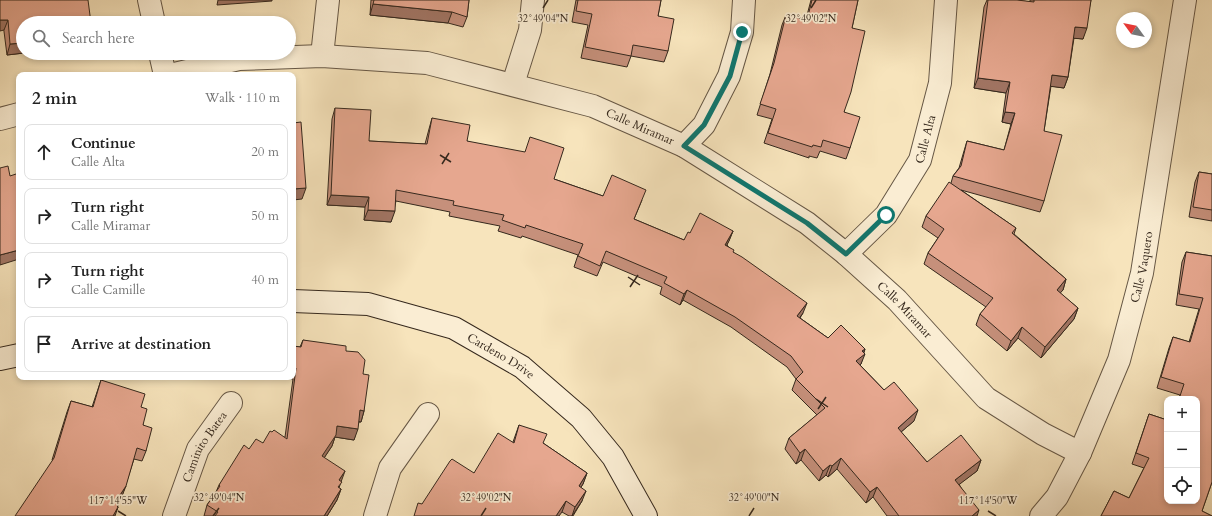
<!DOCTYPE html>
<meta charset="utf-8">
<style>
body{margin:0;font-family:Cardo,serif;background:#f2f2f2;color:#222}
.controls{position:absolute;right:12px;bottom:12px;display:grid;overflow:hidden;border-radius:8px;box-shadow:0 2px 6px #0003}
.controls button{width:36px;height:36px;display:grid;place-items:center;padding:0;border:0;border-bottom:1px solid #e0e0e0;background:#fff;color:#222;font:20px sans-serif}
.compass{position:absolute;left:1116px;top:12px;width:36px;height:36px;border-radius:50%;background:#fff;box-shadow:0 2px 6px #0003;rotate:303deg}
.stop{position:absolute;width:12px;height:12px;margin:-9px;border:3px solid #0f766e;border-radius:50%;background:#fff}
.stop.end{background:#0f766e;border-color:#fff;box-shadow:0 1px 4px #0008}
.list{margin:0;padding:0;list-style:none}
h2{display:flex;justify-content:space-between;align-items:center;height:52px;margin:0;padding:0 16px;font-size:17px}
h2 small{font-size:13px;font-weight:400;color:#767676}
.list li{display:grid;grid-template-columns:26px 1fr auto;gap:12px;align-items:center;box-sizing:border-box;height:56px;margin:0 8px 8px;padding:0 8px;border:1px solid #e0e0e0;border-radius:8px}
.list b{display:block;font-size:15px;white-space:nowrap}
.list p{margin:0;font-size:13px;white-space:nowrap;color:#767676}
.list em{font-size:13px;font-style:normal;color:#767676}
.icon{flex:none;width:22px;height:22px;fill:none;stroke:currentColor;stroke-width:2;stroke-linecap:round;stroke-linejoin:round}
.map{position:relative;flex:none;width:1212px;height:516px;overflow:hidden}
.search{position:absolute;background:#fff;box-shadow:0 2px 6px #0003;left:16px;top:16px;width:280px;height:44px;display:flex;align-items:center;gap:10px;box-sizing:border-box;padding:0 14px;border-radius:22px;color:#767676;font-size:15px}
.panel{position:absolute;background:#fff;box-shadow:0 2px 6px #0003;left:16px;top:72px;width:280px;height:308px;border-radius:8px}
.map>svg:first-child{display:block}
</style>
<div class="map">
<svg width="1212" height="516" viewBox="0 0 1212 516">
<rect width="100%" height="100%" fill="#f7e4bc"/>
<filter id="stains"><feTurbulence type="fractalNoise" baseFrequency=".005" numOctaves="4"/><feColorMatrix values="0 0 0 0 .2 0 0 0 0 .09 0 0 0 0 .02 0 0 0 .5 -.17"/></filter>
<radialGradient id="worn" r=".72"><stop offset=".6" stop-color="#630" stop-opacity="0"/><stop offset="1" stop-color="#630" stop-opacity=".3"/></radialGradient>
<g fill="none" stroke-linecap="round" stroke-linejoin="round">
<!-- street casing -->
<g stroke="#665745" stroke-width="24">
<g id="street">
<path d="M 149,0 L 154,23"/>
<path d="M 160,53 L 165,75"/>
<path d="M 322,56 L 328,0"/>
<path id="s1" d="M 170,75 L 239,59 L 322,56 L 427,63 L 593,106 L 684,146 L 807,223 L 846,254 L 897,300 L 986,398 L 1043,434 L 1080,453"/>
<path d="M 513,84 L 530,30 L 533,0"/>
<path d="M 0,119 L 19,114"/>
<path d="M 684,146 L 704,125 L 729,76 L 742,32 L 744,0"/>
<path id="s2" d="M 846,254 L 886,215 L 920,160 L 940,83 L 946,0"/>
<path id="s3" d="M 174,516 L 198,449 L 231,403"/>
<path d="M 375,516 L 390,468 L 428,414"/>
<path id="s4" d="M 1041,516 L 1057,497 L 1080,453 L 1119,360 L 1142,273 L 1185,0"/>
</g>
</g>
<!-- secondary casing -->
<g stroke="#35281d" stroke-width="24">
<g id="secondary">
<path id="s5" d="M 293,301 L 368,304 L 454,328 L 522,367 L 581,418 L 613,457 L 646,516"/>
<path d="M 0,359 L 19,355"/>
</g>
</g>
<!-- street -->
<use href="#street" stroke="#faedd3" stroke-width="22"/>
<!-- secondary -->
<use href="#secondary" stroke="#faedd3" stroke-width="22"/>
</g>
<!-- wall -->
<path fill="#c6907b" stroke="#35281d" d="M 0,0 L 23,53 L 24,53 L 7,55 Z
M 371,0 L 469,0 L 467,17 L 463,27 L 448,23 L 370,15 Z
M 576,0 L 661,0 L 658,16 L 668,51 L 664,62 L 631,56 L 627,67 L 581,58 L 588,25 L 572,22 Z
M 811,0 L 858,0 L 852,28 L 844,112 L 850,148 L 846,159 L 820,151 L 817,158 L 809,156 L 809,158 L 764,143 L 772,119 L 757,115 L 770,74 L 782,25 L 786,15 L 806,19 Z
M 987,0 L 1017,0 L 1030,2 L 1030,0 L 1091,0 L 1083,39 L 1074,38 L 1068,77 L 1064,88 L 1051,86 L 1044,131 L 1044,201 L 1040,212 L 961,190 L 1016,228 L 1014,234 L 1066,279 L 1063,290 L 1060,293 L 1078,308 L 1074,319 L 1041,358 L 1018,338 L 1007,351 L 976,325 L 980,314 L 986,307 L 924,264 L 928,253 L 938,238 L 922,227 L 926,216 L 951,183 L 953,176 L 959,168 L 964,151 L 967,141 L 1004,150 L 1011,124 L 1002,122 L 1006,93 L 974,88 L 984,7 Z
M 335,108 L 369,141 L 425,144 L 429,129 L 432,118 L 467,141 L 554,179 L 603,196 L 642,200 L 634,219 L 684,240 L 690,233 L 733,231 L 727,245 L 733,252 L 803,313 L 800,318 L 828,338 L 865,349 L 861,364 L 860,365 L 914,421 L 901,432 L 927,462 L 981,460 L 977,471 L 959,484 L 977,516 L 887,516 L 873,497 L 866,503 L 837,469 L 828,477 L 826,475 L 819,481 L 801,460 L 796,464 L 785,449 L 789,438 L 817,415 L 792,390 L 796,379 L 787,367 L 731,327 L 683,300 L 680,305 L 660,294 L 662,287 L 603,262 L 597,276 L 574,267 L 578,255 L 522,236 L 521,238 L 498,231 L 500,226 L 449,216 L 450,212 L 396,201 L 391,222 L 364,220 L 365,207 L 327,205 L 332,119 Z
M 1199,172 L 1212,174 L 1212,221 L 1189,217 L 1195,182 Z
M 1186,252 L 1212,256 L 1212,482 L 1202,511 L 1212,516 L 1101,516 L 1114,491 L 1129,498 L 1144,468 L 1132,464 L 1149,414 L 1167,420 L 1167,501 L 1197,501 L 1197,399 L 1179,399 L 1180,395 L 1157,388 L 1169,348 L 1173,337 L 1189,342 L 1199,309 L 1176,305 L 1182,262 Z
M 303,340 L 346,351 L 363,374 L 364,411 L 361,422 L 359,422 L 354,440 L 335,437 L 332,446 L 324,458 L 341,482 L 339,488 L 341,489 L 337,500 L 327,516 L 204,516 L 207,505 L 216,492 L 219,485 L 249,449 L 263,443 L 285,437 L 293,379 L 283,378 L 283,377 L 293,377 L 293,346 L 300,347 Z
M 101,380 L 141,407 L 146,451 L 142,461 L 134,459 L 122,496 L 118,503 L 117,507 L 52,460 L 67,412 L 71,401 L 92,407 Z
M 519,425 L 543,443 L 587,473 L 583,484 L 581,487 L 582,501 L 573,516 L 569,516 L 562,512 L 422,504 L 474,473 L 513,442 Z"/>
<!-- shaded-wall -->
<path fill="#a17564" stroke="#35281d" d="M 218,0 L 272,0 L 272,1 L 217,5 Z
M 373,4 L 452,12 L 448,23 L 370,15 Z
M 0,20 L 8,20 L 4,30 L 0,31 Z
M 1075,27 L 1087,28 L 1083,39 L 1071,38 Z
M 23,43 L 23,53 L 24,53 L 7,55 L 10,44 Z
M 1052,75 L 1068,77 L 1064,88 L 1048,86 Z
M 978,78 L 1010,82 L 1006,93 L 974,88 Z
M 1005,112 L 1015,113 L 1011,124 L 1002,122 Z
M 306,188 L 302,199 L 293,200 L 293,189 Z
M 331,195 L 369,197 L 365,207 L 327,205 Z
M 368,210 L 395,211 L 391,222 L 364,220 Z
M 733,231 L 729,241 L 721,255 L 725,245 Z
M 19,250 L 19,259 L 0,265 L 0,255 Z
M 1066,279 L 1063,290 L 1053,301 L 1057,290 Z
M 687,290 L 683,300 L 680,305 L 684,294 Z
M 807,303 L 803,313 L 793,327 L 797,316 Z
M 1078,308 L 1074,319 L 1041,358 L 1045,347 Z
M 1022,327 L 1018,338 L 1007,351 L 1011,341 Z
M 865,349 L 862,356 L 865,354 L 861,364 L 853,372 L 856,361 L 862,351 Z
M 360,410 L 364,411 L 361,422 L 357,421 Z
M 918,410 L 914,421 L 894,438 L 898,428 Z
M 337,426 L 358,429 L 354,440 L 335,437 L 332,446 L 318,467 L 322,456 Z
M 805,449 L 801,460 L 796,464 L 800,453 Z
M 841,458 L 837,469 L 828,477 L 832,466 Z
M 981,460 L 977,471 L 952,490 L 955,480 Z
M 830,465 L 826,475 L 819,481 L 823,471 Z
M 345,471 L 341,482 L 339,480 Z
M 587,473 L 583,484 L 575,496 L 579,486 Z
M 126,486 L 122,496 L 112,512 L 116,501 Z
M 877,487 L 873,497 L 866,503 L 870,492 Z
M 341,489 L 337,500 L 327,516 L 324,516 Z
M 586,491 L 582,501 L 572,516 L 575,507 Z
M 566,501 L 562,512 L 559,516 L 556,516 Z
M 119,503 L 116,512 L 118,507 L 115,516 L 113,516 L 117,506 Z
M 979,510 L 977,516 L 972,516 Z"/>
<!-- building -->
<path fill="#e6a78f" stroke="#35281d" d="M 0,0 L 88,0 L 91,23 L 23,23 L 23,43 L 10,44 L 8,20 L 0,20 Z
M 374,0 L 469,0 L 467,17 L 452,12 L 373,4 Z
M 578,0 L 661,0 L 658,16 L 674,19 L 668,51 L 633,45 L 631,56 L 585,47 L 592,14 L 576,11 Z
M 812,0 L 858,0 L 852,28 L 865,31 L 851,92 L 844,112 L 860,117 L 850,148 L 823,140 L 821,147 L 813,145 L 812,147 L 768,133 L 776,109 L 760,104 L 774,63 L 786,15 L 807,20 Z
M 988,0 L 1017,0 L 1034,2 L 1034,0 L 1091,0 L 1087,28 L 1075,27 L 1068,77 L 1052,75 L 1044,131 L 1062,135 L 1044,201 L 953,176 L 961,166 L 967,141 L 1004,150 L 1015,113 L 1005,112 L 1010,82 L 978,78 Z
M 335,108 L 371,110 L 369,141 L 427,144 L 432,118 L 470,125 L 467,141 L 525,152 L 530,137 L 564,148 L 554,179 L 603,196 L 612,175 L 646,190 L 634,219 L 684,240 L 688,232 L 690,233 L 700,213 L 733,231 L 725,245 L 734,250 L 733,252 L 742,257 L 807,303 L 797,316 L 828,338 L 841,325 L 865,349 L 862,351 L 865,354 L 856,361 L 884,390 L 894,382 L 918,410 L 898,428 L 927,462 L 961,435 L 981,460 L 955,480 L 979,510 L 972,516 L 899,516 L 877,487 L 870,492 L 841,458 L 832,466 L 830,465 L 823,471 L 805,449 L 800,453 L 789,438 L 825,408 L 796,379 L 803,372 L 791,356 L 735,317 L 687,290 L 684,294 L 664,283 L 667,277 L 606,251 L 600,266 L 578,256 L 583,244 L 526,225 L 525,228 L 502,220 L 504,215 L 453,205 L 454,201 L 396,190 L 395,211 L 368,210 L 369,197 L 331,195 Z
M 301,122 L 306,188 L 293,189 L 293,123 Z
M 8,166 L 10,176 L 19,173 L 19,250 L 0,255 L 0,168 Z
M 1199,172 L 1212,174 L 1212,210 L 1193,207 Z
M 949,182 L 1016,228 L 1012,233 L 1066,279 L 1057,290 L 1078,308 L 1045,347 L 1022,327 L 1011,341 L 980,314 L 993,298 L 928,253 L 944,229 L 926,216 Z
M 1186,252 L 1212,256 L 1212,482 L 1202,511 L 1212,516 L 1101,516 L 1114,491 L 1129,498 L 1149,458 L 1136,453 L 1149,414 L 1167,420 L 1167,501 L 1197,501 L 1197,399 L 1179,399 L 1184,384 L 1161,377 L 1173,337 L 1190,342 L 1203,298 L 1179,294 Z
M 303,340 L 346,346 L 346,351 L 358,352 L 365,360 L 363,374 L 369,375 L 364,411 L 360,410 L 358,429 L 337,426 L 336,435 L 322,456 L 345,471 L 339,480 L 342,482 L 338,487 L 341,489 L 324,516 L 215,516 L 218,512 L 207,505 L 220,486 L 219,485 L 244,445 L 249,449 L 256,439 L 263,443 L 270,431 L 272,432 L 274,430 L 287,439 L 296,368 L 293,368 L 293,346 L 301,347 Z
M 101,380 L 145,394 L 141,407 L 147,409 L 143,425 L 152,428 L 146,451 L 137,448 L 126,486 L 116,501 L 119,503 L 117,506 L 118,507 L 113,516 L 15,516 L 54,458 L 71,401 L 93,407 Z
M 519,425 L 547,434 L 543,443 L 587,473 L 579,486 L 586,491 L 575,507 L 566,501 L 556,516 L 414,516 L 418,503 L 422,504 L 450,461 L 452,459 L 474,473 L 498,433 L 514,443 Z"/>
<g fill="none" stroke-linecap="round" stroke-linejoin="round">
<!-- route -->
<path stroke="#0f766e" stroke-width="5" d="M 742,32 L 730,76 L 704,125 L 684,146 L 807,223 L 846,254 L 886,215"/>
</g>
<!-- ticks -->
<path fill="none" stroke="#35281d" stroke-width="1.5" d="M 543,8 L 548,0M 811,8 L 816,0M 440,155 L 451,162M 442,164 L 449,153M 628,277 L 640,285M 630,287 L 638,275M 816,399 L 828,407M 818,409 L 826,397M 118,511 L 126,516M 988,511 L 996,516M 213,516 L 219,508M 481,516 L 486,508M 749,516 L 754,508"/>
<g text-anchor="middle" stroke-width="3.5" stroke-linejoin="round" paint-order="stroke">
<!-- street labels -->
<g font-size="12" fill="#35281d" stroke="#faedd3">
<text dy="4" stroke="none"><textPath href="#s1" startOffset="482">Calle Miramar</textPath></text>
<text dy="4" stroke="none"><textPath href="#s2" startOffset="142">Calle Alta</textPath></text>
<text dy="4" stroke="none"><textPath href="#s4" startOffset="271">Calle Vaquero</textPath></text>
<text dy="4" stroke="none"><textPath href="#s1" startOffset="806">Calle Miramar</textPath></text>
<text dy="4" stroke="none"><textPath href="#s5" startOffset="219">Cardeno Drive</textPath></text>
<text dy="4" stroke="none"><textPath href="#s3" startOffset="76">Caminito Batea</textPath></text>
</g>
</g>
<g font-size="10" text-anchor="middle" fill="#35281d" stroke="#faedd3" stroke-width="3.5" stroke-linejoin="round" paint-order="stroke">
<text x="543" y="22">32°49'04"N</text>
<text x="811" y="22">32°49'02"N</text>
<text x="219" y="501">32°49'04"N</text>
<text x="486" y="501">32°49'02"N</text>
<text x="754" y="501">32°49'00"N</text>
<text x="118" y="504">117°14'55"W</text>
<text x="988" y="504">117°14'50"W</text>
</g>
<rect width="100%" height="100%" filter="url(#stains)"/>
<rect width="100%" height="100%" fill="url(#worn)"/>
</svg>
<div class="controls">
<button>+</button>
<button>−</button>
<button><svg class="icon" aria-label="locate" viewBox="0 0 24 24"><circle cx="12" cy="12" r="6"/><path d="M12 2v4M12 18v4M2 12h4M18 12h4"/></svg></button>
</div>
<svg class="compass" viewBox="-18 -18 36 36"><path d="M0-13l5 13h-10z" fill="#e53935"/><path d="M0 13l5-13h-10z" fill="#767676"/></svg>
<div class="stop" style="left:886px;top:215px"></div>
<div class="stop end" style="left:742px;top:32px"></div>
<div class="search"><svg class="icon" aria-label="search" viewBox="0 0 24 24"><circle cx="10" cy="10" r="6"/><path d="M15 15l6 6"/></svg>Search here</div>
<section class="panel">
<h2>2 min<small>Walk · 110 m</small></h2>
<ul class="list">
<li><svg class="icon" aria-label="ahead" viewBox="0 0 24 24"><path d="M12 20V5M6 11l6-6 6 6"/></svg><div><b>Continue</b><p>Calle Alta</p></div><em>20 m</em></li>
<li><svg class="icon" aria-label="right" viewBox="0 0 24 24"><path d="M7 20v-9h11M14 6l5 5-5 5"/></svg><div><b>Turn right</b><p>Calle Miramar</p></div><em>50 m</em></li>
<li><svg class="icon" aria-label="right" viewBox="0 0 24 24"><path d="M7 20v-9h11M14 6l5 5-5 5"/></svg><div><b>Turn right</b><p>Calle Camille</p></div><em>40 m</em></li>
<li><svg class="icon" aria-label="arrive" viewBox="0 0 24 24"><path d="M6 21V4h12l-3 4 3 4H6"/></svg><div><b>Arrive at destination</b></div></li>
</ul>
</section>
</div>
